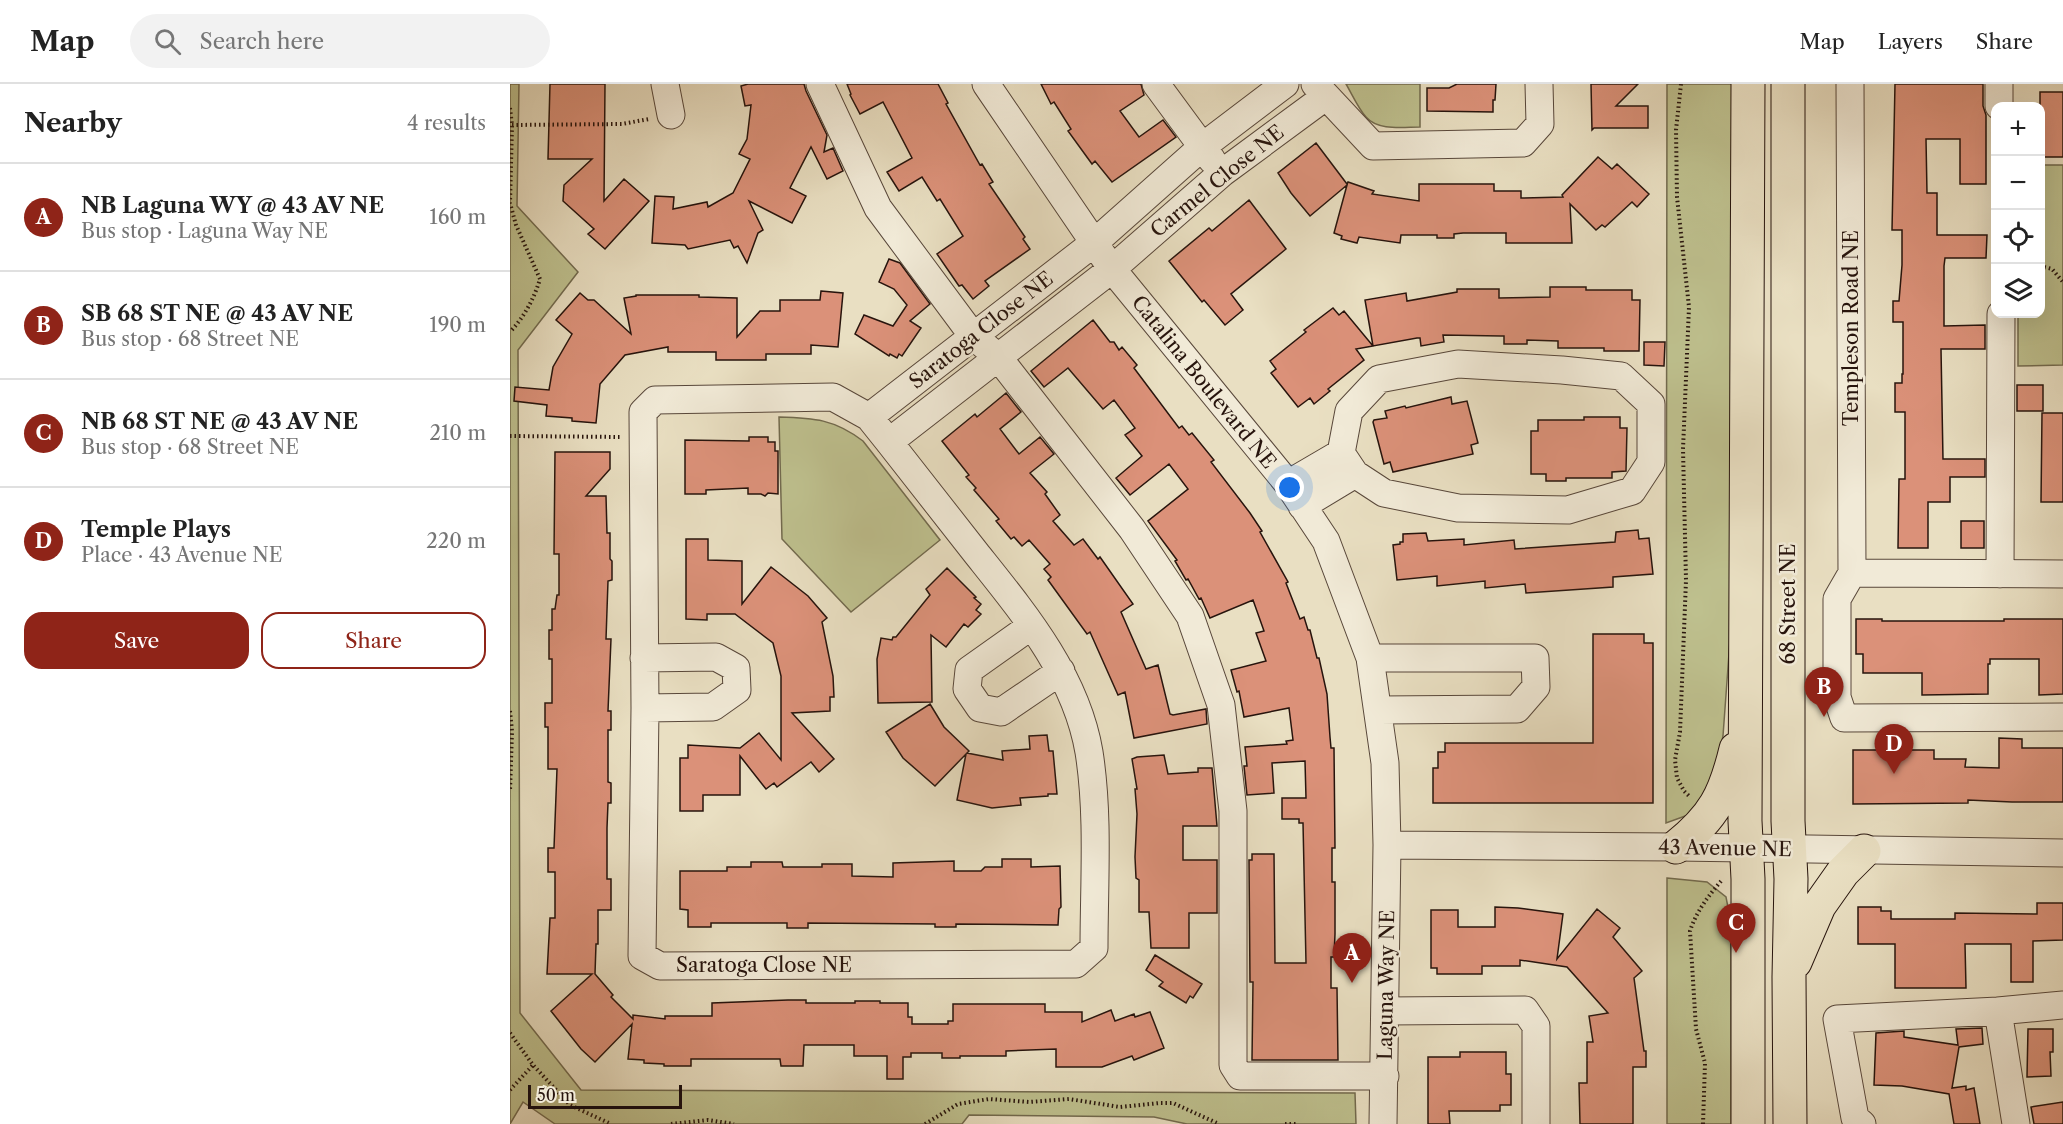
<!DOCTYPE html>
<meta charset="utf-8">
<style>
body{margin:0;font-family:"Libre Caslon Text",serif;background:#f2f2f2;color:#222}
.controls{position:absolute;right:18px;top:18px;display:grid;overflow:hidden;border-radius:12px;box-shadow:0 6px 24px #0002}
.controls button{width:54px;height:54px;display:grid;place-items:center;padding:0;border:0;border-bottom:2px solid #e0e0e0;background:#fff;color:#222;font:30px sans-serif}
.scale{position:absolute;left:18px;bottom:15px;width:154px;box-sizing:border-box;padding-left:6px;border:3px solid #27140d;border-top:0;font-size:16px;line-height:21px;white-space:nowrap;color:#27140d;-webkit-text-stroke:4px #f1ead7;paint-order:stroke}
.you{position:absolute;left:780px;top:404px;width:21px;height:21px;margin:-15px;border:4px solid #fff;border-radius:50%;background:#1a73e8;box-shadow:0 0 0 9px #1a73e833}
.badge{display:grid;place-items:center;width:39px;height:39px;border-radius:50%;background:#8f2418;color:#fff;font-size:20px;font-weight:700}
.pin{position:absolute;translate:-50% -50px;filter:drop-shadow(0 2px 3px #0008)}
.pin::after{content:'';position:absolute;top:32px;width:21px;height:18px;background:inherit;clip-path:polygon(0 0,100% 0,50% 100%)}
.list{margin:0;padding:0;list-style:none}
h2{display:flex;justify-content:space-between;align-items:center;height:78px;margin:0;padding:0 24px;font-size:26px}
h2 small{font-size:20px;font-weight:400;color:#767676}
.list li{display:grid;grid-template-columns:39px 1fr auto;gap:18px;align-items:center;box-sizing:border-box;height:108px;padding:0 24px;border-top:2px solid #e0e0e0}
.list b{display:block;font-size:22px;white-space:nowrap}
.list p{margin:0;font-size:20px;white-space:nowrap;color:#767676}
.list em{font-size:20px;font-style:normal;color:#767676}
.actions{display:flex;gap:12px;padding:18px 24px}
.actions a{flex:1;padding:14px 0;border:2px solid #8f2418;border-radius:18px;text-align:center;font-size:21px;color:#8f2418}
.actions .main{background:#8f2418;color:#fff}
.icon{flex:none;width:33px;height:33px;fill:none;stroke:currentColor;stroke-width:2;stroke-linecap:round;stroke-linejoin:round}
.map{position:relative;flex:none;width:1553px;height:1040px;overflow:hidden}
header{display:flex;align-items:center;gap:36px;box-sizing:border-box;height:84px;padding:0 30px;background:#fff;border-bottom:2px solid #e0e0e0}
header strong{font-size:28px}
nav{display:flex;gap:33px;margin-inline-start:auto;font-size:21px}
.search{width:420px;height:54px;background:#f2f2f2;display:flex;align-items:center;gap:15px;box-sizing:border-box;padding:0 21px;border-radius:33px;color:#767676;font-size:22px}
main{display:flex}
aside{flex:1;background:#fff}
.map>svg:first-child{display:block}
</style>
<header>
<strong>Map</strong>
<div class="search"><svg class="icon" aria-label="search" viewBox="0 0 24 24"><circle cx="10" cy="10" r="6"/><path d="M15 15l6 6"/></svg>Search here</div>
<nav><a>Map</a><a>Layers</a><a>Share</a></nav>
</header>
<main>
<aside>
<h2>Nearby<small>4 results</small></h2>
<ul class="list">
<li><span class="badge">A</span><div><b>NB Laguna WY @ 43 AV NE</b><p>Bus stop · Laguna Way NE</p></div><em>160 m</em></li>
<li><span class="badge">B</span><div><b>SB 68 ST NE @ 43 AV NE</b><p>Bus stop · 68 Street NE</p></div><em>190 m</em></li>
<li><span class="badge">C</span><div><b>NB 68 ST NE @ 43 AV NE</b><p>Bus stop · 68 Street NE</p></div><em>210 m</em></li>
<li><span class="badge">D</span><div><b>Temple Plays</b><p>Place · 43 Avenue NE</p></div><em>220 m</em></li>
</ul>
<div class="actions"><a class="main">Save</a><a>Share</a></div>
</aside>
<div class="map">
<svg width="1553" height="1040" viewBox="0 0 1553 1040">
<rect width="100%" height="100%" fill="#e9dfc2"/>
<filter id="stains"><feTurbulence type="fractalNoise" baseFrequency=".00333" numOctaves="4"/><feColorMatrix values="0 0 0 0 .2 0 0 0 0 .09 0 0 0 0 .02 0 0 0 .5 -.17"/></filter>
<radialGradient id="worn" r=".72"><stop offset=".6" stop-color="#630" stop-opacity="0"/><stop offset="1" stop-color="#630" stop-opacity=".3"/></radialGradient>
<!-- green -->
<path fill="#bec08e" stroke="#726a4e" stroke-width="1.5" d="M 0,0 L 9,0 L 7,122 L 68,188 L 8,266 L 10,929 L 71,1006 L 845,1009 L 846,1040 L 677,1040 L 644,1033 L 459,1031 L 452,1040 L 45,1040 L 13,1018 L 0,1040 Z
M 836,0 L 910,0 L 910,43 C 893,43 868,47 856,33 C 848,24 842,10 836,0 Z
M 1157,0 L 1224,0 L 1221,542 L 1213,652 L 1203,700 L 1178,731 L 1156,739 Z
M 1531,81 L 1553,81 L 1553,281 L 1508,282 L 1508,230 L 1530,230 Z
M 269,333 C 304,334 324,335 353,357 L 430,456 L 341,528 L 272,455 Z
M 1157,794 L 1197,798 L 1216,813 L 1221,839 L 1221,1040 L 1157,1040 Z"/>
<!-- building -->
<path fill="#db9179" stroke="#27140d" stroke-width="1.5" d="M 40,0 L 95,0 L 94,117 L 114,95 L 139,117 L 95,165 L 78,150 L 84,145 L 53,117 L 54,101 L 82,75 L 38,75 Z
M 238,0 L 294,0 L 296,7 L 317,51 L 314,68 L 323,64 L 333,87 L 317,95 L 301,63 L 280,104 L 296,112 L 282,139 L 239,117 L 253,146 L 248,149 L 237,179 L 228,162 L 224,164 L 220,156 L 178,165 L 175,161 L 142,159 L 145,112 L 164,113 L 163,125 L 197,118 L 198,123 L 223,109 L 240,75 L 229,70 L 237,55 L 241,21 L 235,22 L 231,2 Z
M 337,0 L 428,0 L 438,19 L 436,20 L 470,81 L 472,80 L 483,98 L 479,100 L 515,153 L 513,155 L 520,165 L 475,197 L 479,202 L 463,215 L 452,201 L 449,202 L 427,170 L 453,152 L 430,115 L 427,117 L 412,93 L 389,107 L 377,88 L 402,74 L 373,18 L 350,30 L 340,11 L 341,10 Z
M 531,0 L 631,0 L 634,11 L 610,27 L 629,53 L 653,36 L 666,53 L 602,98 L 585,77 L 582,80 L 558,47 L 561,45 L 544,18 L 541,20 Z
M 947,0 L 986,0 L 985,16 L 983,16 L 983,28 L 917,27 L 917,4 L 939,4 Z
M 1081,0 L 1128,0 L 1106,22 L 1138,22 L 1138,44 L 1084,44 L 1082,46 Z
M 1385,0 L 1473,0 L 1473,22 L 1476,31 L 1476,100 L 1450,100 L 1450,55 L 1416,55 L 1417,109 L 1427,109 L 1427,151 L 1477,151 L 1476,174 L 1435,174 L 1434,182 L 1434,242 L 1475,241 L 1475,265 L 1431,265 L 1433,375 L 1475,375 L 1475,393 L 1440,393 L 1440,418 L 1418,418 L 1418,464 L 1388,464 L 1389,395 L 1395,395 L 1395,328 L 1385,328 L 1385,299 L 1392,299 L 1392,290 L 1393,290 L 1393,238 L 1383,238 L 1383,217 L 1389,217 L 1392,181 L 1392,146 L 1382,146 Z
M 1530,8 L 1553,8 L 1553,73 L 1530,73 Z
M 806,59 L 837,100 L 838,98 L 864,107 L 862,110 L 909,117 L 909,100 L 984,100 L 984,107 L 1011,107 L 1011,114 L 1053,113 L 1052,111 L 1088,73 L 1102,85 L 1107,80 L 1139,110 L 1127,123 L 1122,118 L 1095,143 L 1092,141 L 1086,146 L 1060,120 L 1062,159 L 996,159 L 996,149 L 953,149 L 944,150 L 944,154 L 927,154 L 927,151 L 891,151 L 890,159 L 849,153 L 847,159 L 831,155 L 832,152 L 824,149 L 837,101 L 800,132 L 781,109 L 768,89 Z
M 739,116 L 776,165 L 721,210 L 733,226 L 715,241 L 694,216 L 692,218 L 659,177 L 699,144 L 702,147 Z
M 379,175 L 390,179 L 420,220 L 400,237 L 411,244 L 392,272 L 389,270 L 387,274 L 380,270 L 379,272 L 345,250 L 354,231 L 383,242 L 397,221 L 384,205 L 369,198 Z
M 1040,203 L 1076,203 L 1076,206 L 1122,206 L 1122,216 L 1130,216 L 1129,267 L 1094,267 L 1094,264 L 1048,264 L 1048,257 L 1017,256 L 1017,260 L 994,260 L 994,252 L 991,252 L 933,251 L 934,258 L 911,262 L 910,254 L 907,254 L 863,262 L 855,216 L 896,209 L 897,217 L 947,208 L 947,205 L 989,205 L 989,214 L 1040,213 Z
M 311,207 L 333,209 L 328,263 L 301,261 L 301,270 L 256,270 L 256,276 L 206,276 L 206,268 L 158,268 L 158,263 L 115,271 L 90,300 L 86,339 L 62,337 L 62,334 L 36,332 L 37,321 L 4,317 L 5,303 L 39,306 L 43,283 L 62,250 L 46,236 L 70,209 L 78,216 L 84,216 L 121,250 L 114,214 L 126,212 L 126,211 L 189,211 L 189,213 L 227,214 L 227,253 L 250,227 L 270,227 L 270,216 L 310,216 Z
M 823,224 L 829,231 L 834,227 L 863,262 L 846,265 L 854,276 L 818,305 L 820,307 L 804,320 L 800,314 L 788,323 L 761,289 L 766,285 L 760,277 L 796,248 L 794,246 Z
M 583,236 L 600,258 L 604,258 L 609,266 L 612,263 L 627,281 L 624,284 L 669,344 L 672,342 L 679,351 L 682,349 L 704,376 L 701,378 L 740,429 L 752,447 L 750,448 L 778,498 L 776,499 L 790,535 L 794,533 L 798,546 L 800,546 L 807,574 L 809,574 L 817,610 L 820,653 L 821,664 L 824,664 L 825,764 L 822,764 L 822,798 L 825,798 L 825,850 L 824,873 L 821,873 L 821,904 L 827,904 L 828,976 L 742,976 L 743,898 L 740,898 L 739,776 L 742,776 L 742,770 L 764,770 L 765,879 L 796,879 L 793,739 L 789,739 L 789,735 L 772,735 L 772,714 L 796,714 L 795,677 L 762,679 L 764,709 L 737,711 L 734,682 L 737,682 L 735,663 L 777,660 L 776,657 L 783,656 L 779,624 L 734,633 L 729,607 L 727,608 L 721,586 L 756,577 L 746,549 L 754,547 L 743,516 L 700,534 L 691,514 L 689,515 L 678,495 L 676,496 L 665,477 L 667,476 L 638,437 L 678,405 L 659,380 L 620,411 L 606,394 L 632,372 L 615,351 L 625,344 L 604,316 L 593,325 L 558,284 L 534,303 L 521,287 Z
M 1134,258 L 1155,258 L 1154,282 L 1134,281 Z
M 1507,301 L 1533,301 L 1533,327 L 1507,327 Z
M 496,309 L 511,328 L 490,345 L 509,370 L 530,353 L 544,370 L 520,389 L 537,408 L 535,410 L 550,431 L 543,437 L 564,461 L 573,455 L 588,475 L 590,473 L 623,520 L 611,528 L 636,585 L 648,581 L 660,630 L 663,631 L 696,625 L 697,640 L 624,654 L 615,608 L 608,611 L 580,548 L 577,550 L 538,496 L 541,493 L 534,485 L 540,480 L 519,456 L 512,462 L 504,453 L 501,455 L 486,437 L 489,435 L 464,406 L 466,404 L 456,393 L 459,391 L 432,357 L 465,330 L 467,333 Z
M 941,313 L 942,320 L 957,317 L 968,359 L 961,361 L 963,370 L 883,388 L 880,378 L 874,380 L 863,338 L 864,336 L 877,334 L 875,327 L 895,322 L 896,324 Z
M 1532,329 L 1553,329 L 1553,418 L 1531,418 Z
M 1074,333 L 1110,333 L 1110,344 L 1117,344 L 1116,387 L 1102,388 L 1102,394 L 1056,394 L 1056,397 L 1036,397 L 1036,390 L 1021,390 L 1021,347 L 1028,347 L 1028,336 L 1074,336 Z
M 239,353 L 258,353 L 258,358 L 265,358 L 265,367 L 268,367 L 268,410 L 258,409 L 255,412 L 251,410 L 238,410 L 238,404 L 196,406 L 196,410 L 175,410 L 175,356 L 239,357 Z
M 45,368 L 100,368 L 100,385 L 76,412 L 96,412 L 97,449 L 100,449 L 100,475 L 102,477 L 102,496 L 98,497 L 96,555 L 101,555 L 98,627 L 101,627 L 101,646 L 98,646 L 98,698 L 101,699 L 101,719 L 98,719 L 97,744 L 97,795 L 101,795 L 101,826 L 88,826 L 88,860 L 86,860 L 85,890 L 103,911 L 101,913 L 123,935 L 123,931 L 155,935 L 155,932 L 202,932 L 202,919 L 278,916 L 296,916 L 296,919 L 345,919 L 345,917 L 370,917 L 370,919 L 398,919 L 398,933 L 402,933 L 402,940 L 438,940 L 438,937 L 443,937 L 443,920 L 535,920 L 535,928 L 572,928 L 572,938 L 601,926 L 605,937 L 624,930 L 625,933 L 640,928 L 654,964 L 624,976 L 622,972 L 592,983 L 546,983 L 546,965 L 496,967 L 496,972 L 450,972 L 450,974 L 432,974 L 432,969 L 401,969 L 401,973 L 393,973 L 393,995 L 377,995 L 377,972 L 344,972 L 344,961 L 294,961 L 293,982 L 271,982 L 270,975 L 181,975 L 181,982 L 154,982 L 154,980 L 134,979 L 134,976 L 118,975 L 122,940 L 85,978 L 71,965 L 41,927 L 82,890 L 37,890 L 40,834 L 45,834 L 45,788 L 38,788 L 38,764 L 44,764 L 47,685 L 38,685 L 38,643 L 35,643 L 35,619 L 42,619 L 42,575 L 39,575 L 39,546 L 42,546 L 42,525 L 45,525 L 47,511 L 49,511 L 49,470 L 44,470 Z
M 1451,437 L 1474,437 L 1474,464 L 1451,464 Z
M 1128,446 L 1129,455 L 1139,454 L 1143,490 L 1103,493 L 1103,503 L 1016,509 L 1015,500 L 975,504 L 975,497 L 927,502 L 927,492 L 887,496 L 883,461 L 890,460 L 890,458 L 893,458 L 893,450 L 916,449 L 918,457 L 954,455 L 954,461 L 1004,456 L 1005,465 L 1105,458 L 1106,448 Z
M 176,455 L 198,455 L 198,476 L 232,477 L 232,520 L 261,483 L 298,512 L 317,534 L 312,538 L 323,592 L 324,613 L 320,613 L 320,627 L 282,629 L 324,675 L 309,688 L 301,678 L 267,703 L 264,699 L 256,705 L 230,672 L 230,711 L 193,711 L 193,727 L 170,727 L 170,674 L 178,674 L 178,661 L 230,664 L 249,649 L 271,676 L 271,592 L 263,559 L 225,530 L 197,530 L 197,536 L 176,535 Z
M 437,484 L 466,513 L 464,514 L 471,520 L 466,526 L 471,530 L 458,543 L 454,540 L 436,563 L 421,551 L 422,618 L 368,619 L 367,575 L 371,554 L 382,556 L 383,553 L 386,553 L 420,511 L 416,505 Z
M 1346,535 L 1372,535 L 1372,537 L 1494,537 L 1494,535 L 1553,535 L 1553,610 L 1529,611 L 1529,575 L 1480,575 L 1480,580 L 1478,580 L 1478,610 L 1412,611 L 1412,589 L 1353,589 L 1353,570 L 1346,570 Z
M 1083,550 L 1134,550 L 1134,559 L 1143,559 L 1143,719 L 923,719 L 923,684 L 928,684 L 928,668 L 935,668 L 935,659 L 1083,659 Z
M 420,620 L 434,643 L 459,667 L 457,669 L 493,676 L 492,667 L 520,665 L 519,652 L 537,651 L 539,667 L 543,667 L 547,710 L 538,710 L 538,712 L 510,714 L 511,721 L 482,724 L 447,716 L 456,670 L 425,702 L 393,674 L 376,648 Z
M 1489,654 L 1512,655 L 1512,664 L 1553,664 L 1553,718 L 1502,718 L 1458,716 L 1458,719 L 1343,720 L 1343,666 L 1424,666 L 1424,675 L 1456,675 L 1455,683 L 1489,684 Z
M 654,671 L 658,690 L 688,688 L 688,684 L 702,684 L 707,742 L 673,742 L 673,776 L 707,776 L 707,829 L 679,829 L 679,864 L 641,864 L 639,828 L 629,828 L 629,796 L 626,794 L 625,773 L 627,730 L 625,705 L 627,705 L 622,675 L 627,673 Z
M 492,775 L 521,775 L 521,783 L 550,782 L 551,823 L 549,825 L 548,841 L 446,840 L 446,843 L 425,843 L 425,840 L 298,839 L 298,844 L 277,844 L 277,839 L 201,839 L 201,843 L 178,843 L 178,826 L 170,825 L 170,787 L 217,787 L 217,783 L 241,783 L 241,778 L 272,778 L 273,783 L 312,783 L 312,780 L 342,780 L 342,792 L 383,793 L 383,779 L 444,777 L 444,787 L 471,787 L 475,783 L 492,783 Z
M 1527,819 L 1553,819 L 1553,856 L 1523,857 L 1523,898 L 1501,898 L 1501,860 L 1455,860 L 1456,904 L 1385,904 L 1385,860 L 1348,860 L 1348,823 L 1371,823 L 1371,827 L 1381,827 L 1381,835 L 1445,835 L 1445,829 L 1527,830 Z
M 985,823 L 1008,824 L 1053,830 L 1047,875 L 1087,825 L 1110,844 L 1103,853 L 1132,887 L 1124,894 L 1134,967 L 1136,967 L 1136,983 L 1123,983 L 1123,1040 L 1070,1040 L 1069,999 L 1077,999 L 1077,958 L 1083,958 L 1079,932 L 1098,929 L 1057,883 L 1010,876 L 1010,882 L 972,882 L 972,890 L 927,890 L 927,884 L 921,884 L 921,826 L 948,826 L 948,843 L 985,843 Z
M 645,871 L 692,900 L 683,914 L 680,912 L 676,919 L 649,902 L 653,898 L 636,886 Z
M 1472,944 L 1473,960 L 1449,963 L 1442,1004 L 1456,1002 L 1456,1006 L 1464,1004 L 1470,1040 L 1444,1040 L 1439,1010 L 1392,1002 L 1364,1001 L 1366,949 L 1394,947 L 1394,953 L 1448,961 L 1446,945 Z
M 1518,945 L 1543,945 L 1543,968 L 1540,968 L 1541,992 L 1517,993 Z
M 950,968 L 996,968 L 996,990 L 1001,990 L 1001,1021 L 990,1021 L 990,1027 L 939,1027 L 940,1040 L 918,1040 L 918,973 L 950,973 Z
M 1553,1018 L 1553,1040 L 1524,1040 L 1521,1023 Z"/>
<g fill="none" stroke-linecap="round" stroke-linejoin="round">
<!-- minor casing -->
<g stroke="#58473a" stroke-width="29">
<path id="minor" d="M 155,0 L 161,31
M 310,0 L 368,124 L 463,252 L 488,273 L 622,445 L 680,532 L 711,621 L 723,727 L 723,981 L 730,992 L 875,992
M 476,0 L 602,185 L 778,400 L 816,457 L 860,574 L 875,679 L 877,761 L 873,1040
M 646,0 L 702,76
M 805,0 L 863,62 L 1013,59 L 1030,40 L 1029,0
M 1340,0 L 1342,489 L 1327,515 L 1327,613 L 1334,634 L 1553,633
M 1489,0 L 1489,22
M 948,280 L 1052,286 L 1111,292 L 1141,320 L 1141,378 L 1122,407 L 1058,426 L 948,424 L 874,409 L 845,390 L 831,369 L 839,327 L 869,295 Z
M 323,313 L 359,333 L 379,358 C 408,395 437,432 466,469 C 513,528 566,591 579,668 C 589,731 584,800 584,864 L 566,880 L 150,882 L 132,872 L 135,624 L 133,328 L 145,316 Z
M 359,333 L 584,159 L 692,63 L 775,0
M 379,358 L 602,185 L 712,89 L 815,13
M 778,400 L 831,369
M 792,422 L 845,390
M 1342,489 L 1553,490
M 1490,490 L 1491,230
M 521,542 L 459,586 L 457,605 L 470,624 L 491,628 L 551,587
M 134,574 L 206,573 L 226,584 L 227,606 L 203,623 L 135,624
M 860,574 L 1025,574 L 1026,603 L 1007,625 L 869,626
M 877,761 L 1166,763 L 1553,769
M 875,927 L 1015,926 L 1026,942 L 1026,1040
M 1352,1040 L 1345,1034 L 1327,935 L 1488,927
M 1506,1040 L 1488,927 L 1553,921"/>
</g>
<!-- major casing -->
<g stroke="#27140d" stroke-width="35">
<path id="major" d="M 1238,0 L 1235,737 L 1238,795 L 1238,1040
M 1278,0 L 1278,737 L 1281,795 L 1279,893 L 1280,1040
M 1166,763 C 1204,733 1215,711 1226,665
M 1285,878 L 1309,822 L 1333,788 L 1354,767"/>
</g>
<!-- path -->
<path stroke="#27140d" stroke-width="4" stroke-dasharray="1.5 3" stroke-linecap="butt" d="M 1171,0 L 1166,46 L 1167,113 L 1179,223 L 1173,365 L 1176,496 L 1170,648 L 1165,676 L 1167,694 L 1174,707 L 1180,713
M 0,24 L 2,41 L 0,119 L 6,141 L 30,195 C 24,215 14,233 0,248
M 2,41 L 112,40 L 139,35
M 1530,182 L 1542,185 L 1553,198
M 0,352 L 111,353
M 0,627 L 2,647 L 0,707
M 0,949 L 23,981 L 60,1021 L 101,1040
M 0,1006 L 23,981
M 161,1040 L 198,1036 L 224,1040
M 415,1040 L 448,1020 L 479,1015 L 519,1018 L 559,1015 L 610,1023 L 650,1019 L 663,1019 L 709,1040
M 775,1040 L 788,1040
M 1193,1040 L 1195,979 L 1186,945 L 1180,847 C 1186,828 1199,811 1212,796"/>
<!-- minor -->
<use href="#minor" stroke="#f1ead7" stroke-width="27"/>
<!-- major -->
<use href="#major" stroke="#e9dfc2" stroke-width="33"/>
</g>
<g text-anchor="middle" stroke-width="5" stroke-linejoin="round" paint-order="stroke">
<!-- street labels -->
<g font-size="20" fill="#27140d" stroke="#f1ead7">
<text transform="translate(707 97) rotate(-39)" y="7">Carmel Close NE</text>
<text transform="translate(1341 244) rotate(-90)" y="7">Templeson Road NE</text>
<text transform="translate(471 246) rotate(-38)" y="7">Saratoga Close NE</text>
<text transform="translate(694 298) rotate(51)" y="7">Catalina Boulevard NE</text>
<text transform="translate(1278 520) rotate(-90)" y="7">68 Street NE</text>
<text transform="translate(1215 764) rotate(1)" y="7">43 Avenue NE</text>
<text x="254" y="888">Saratoga Close NE</text>
<text transform="translate(876 901) rotate(-89)" y="7">Laguna Way NE</text>
</g>
</g>
<rect width="100%" height="100%" filter="url(#stains)"/>
<rect width="100%" height="100%" fill="url(#worn)"/>
</svg>
<div class="controls">
<button>+</button>
<button>−</button>
<button><svg class="icon" aria-label="locate" viewBox="0 0 24 24"><circle cx="12" cy="12" r="6"/><path d="M12 2v4M12 18v4M2 12h4M18 12h4"/></svg></button>
<button><svg class="icon" aria-label="layers" viewBox="0 0 24 24"><path d="M12 4l9 5-9 5-9-5zM3 14l9 5 9-5"/></svg></button>
</div>
<div class="scale">50 m</div>
<div class="you"></div>
<div class="pin badge" style="left:842px;top:899px">A</div>
<div class="pin badge" style="left:1314px;top:633px">B</div>
<div class="pin badge" style="left:1226px;top:869px">C</div>
<div class="pin badge" style="left:1384px;top:690px">D</div>
</div>
</main>
